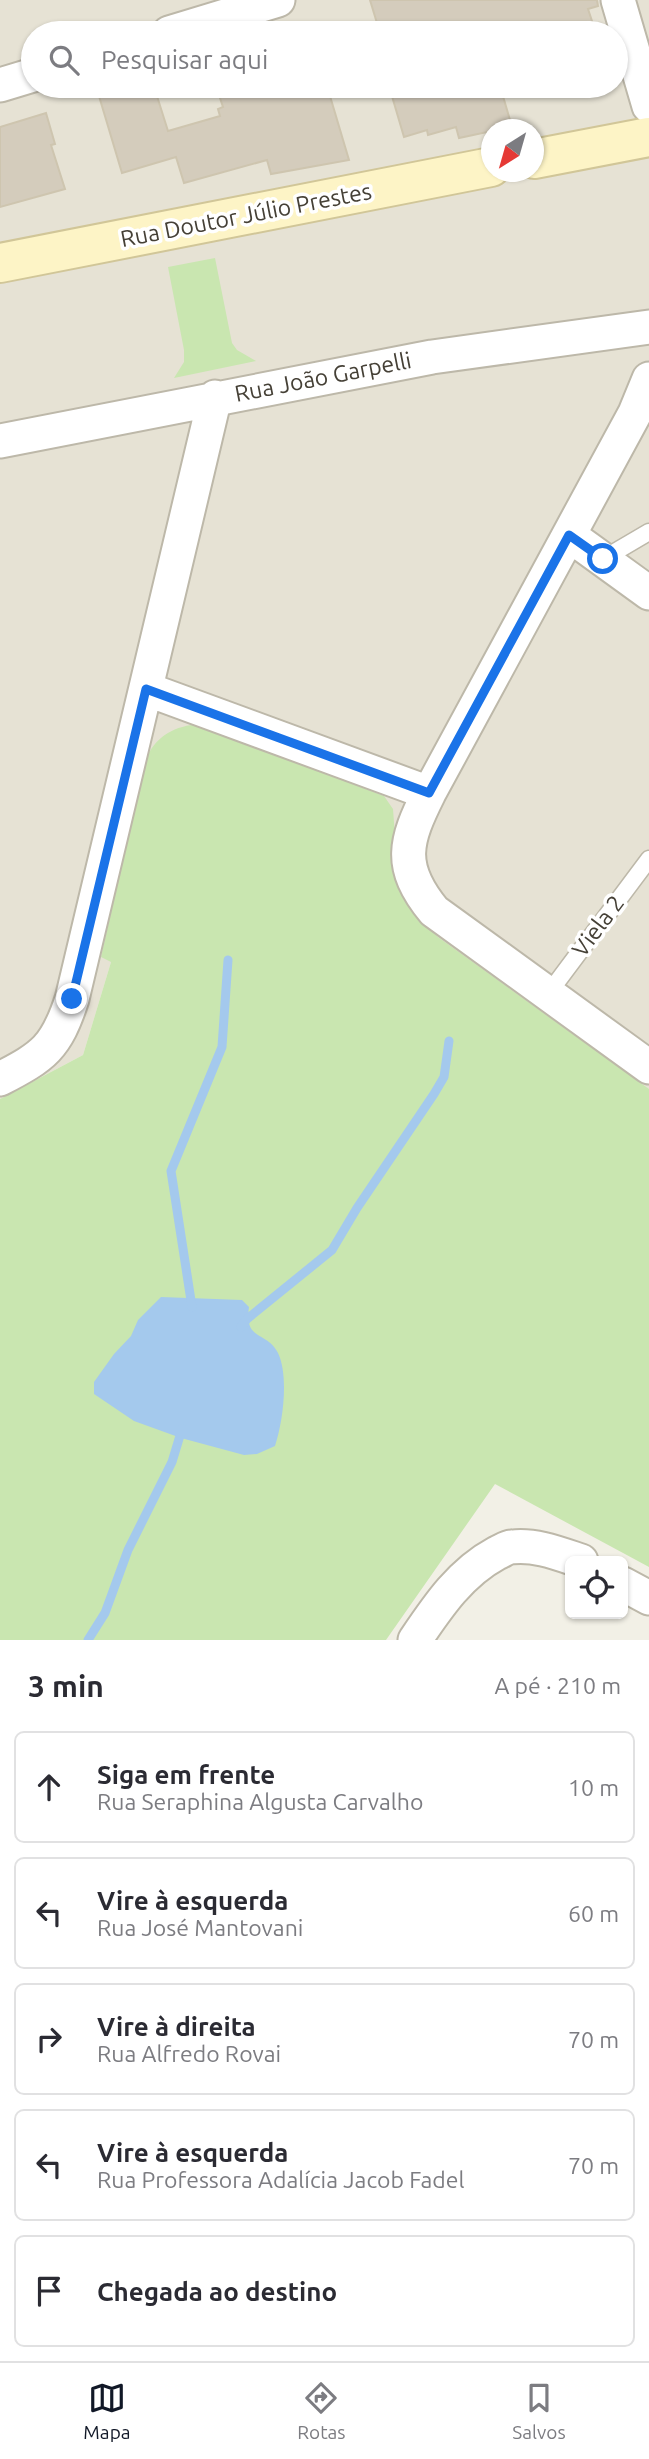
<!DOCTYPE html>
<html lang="pt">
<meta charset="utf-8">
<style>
body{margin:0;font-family:Ubuntu,sans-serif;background:#f2f2f3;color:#2b2b33}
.controls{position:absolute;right:21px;bottom:21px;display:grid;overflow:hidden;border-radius:10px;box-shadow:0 2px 5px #0004}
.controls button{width:63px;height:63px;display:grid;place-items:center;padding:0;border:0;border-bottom:2px solid #e1e1e2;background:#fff;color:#2b2b33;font:35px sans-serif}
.compass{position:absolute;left:481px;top:119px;width:63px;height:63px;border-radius:50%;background:#fff;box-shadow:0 2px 5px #0004;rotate:217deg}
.stop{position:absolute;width:21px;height:21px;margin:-16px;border:5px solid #1a73e8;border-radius:50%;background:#fff}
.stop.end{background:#1a73e8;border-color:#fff;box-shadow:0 2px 7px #0008}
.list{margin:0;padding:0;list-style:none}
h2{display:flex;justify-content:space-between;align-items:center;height:91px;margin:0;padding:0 28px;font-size:30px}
h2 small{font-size:23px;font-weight:400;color:#7c7c81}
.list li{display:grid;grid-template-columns:46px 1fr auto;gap:21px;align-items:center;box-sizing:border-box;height:112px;margin:0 14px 14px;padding:0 14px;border:2px solid #e1e1e2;border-radius:10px}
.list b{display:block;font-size:26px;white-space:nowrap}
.list p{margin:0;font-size:23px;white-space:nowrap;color:#7c7c81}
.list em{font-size:23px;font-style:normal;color:#7c7c81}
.icon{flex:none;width:38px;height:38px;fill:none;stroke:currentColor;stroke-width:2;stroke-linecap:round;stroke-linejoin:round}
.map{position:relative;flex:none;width:649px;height:1640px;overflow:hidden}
.search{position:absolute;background:#fff;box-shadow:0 2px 5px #0004;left:21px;right:21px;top:21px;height:77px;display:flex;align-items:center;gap:18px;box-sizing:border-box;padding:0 24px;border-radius:38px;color:#7c7c81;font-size:26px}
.sheet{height:721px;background:#fff}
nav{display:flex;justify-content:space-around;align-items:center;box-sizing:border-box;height:98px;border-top:2px solid #e1e1e2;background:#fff;font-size:19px;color:#7c7c81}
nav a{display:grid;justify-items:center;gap:4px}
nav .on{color:#111827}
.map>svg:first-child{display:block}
</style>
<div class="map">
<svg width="649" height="1640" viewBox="0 0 649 1640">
<rect width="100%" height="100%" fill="#f2f0e6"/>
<!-- residential -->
<path fill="#e6e2d4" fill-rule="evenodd" d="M 0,0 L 649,0 L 649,1375 L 111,962 L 83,1055 L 0,1099 ZM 33,33 L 616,33 L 616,86 L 33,86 ZM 491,130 L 534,130 L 534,172 L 491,172 Z"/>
<!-- green -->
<path fill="#c9e6b0" d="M 215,258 L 232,343 L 237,350 L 256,361 L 174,378 L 184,362 L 184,350 L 168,267 Z
M 191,725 L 211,729 L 384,796 L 393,809 L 397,864 L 421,920 L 438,937 L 649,1089 L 649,1567 L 495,1484 L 386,1640 L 0,1640 L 0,1099 L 83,1055 L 111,962 L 101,957 L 144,763 C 153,741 167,729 191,725 Z"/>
<!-- water -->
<path fill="#a4c9ed" d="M 161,1297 L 242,1300 L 249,1307 C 244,1342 266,1330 278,1353 C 289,1376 283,1422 275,1446 L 257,1454 L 244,1455 L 181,1438 L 134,1421 L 94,1394 L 94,1382 L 114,1354 L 131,1336 L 138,1320 Z"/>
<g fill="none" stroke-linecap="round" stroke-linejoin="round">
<!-- stream -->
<path stroke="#a4c9ed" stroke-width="9" d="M 192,1307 L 171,1171 L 222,1047 L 228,960
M 241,1327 L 247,1319 L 332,1250 L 357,1208 L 434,1094 L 444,1077 L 449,1041
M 88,1640 L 105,1613 L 128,1550 L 172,1462 L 182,1429"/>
</g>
<!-- building -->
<path fill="#d4ccbc" stroke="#cec5af" stroke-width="2" d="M 370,0 L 597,0 L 598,6 L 588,9 L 596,33 L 548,33 L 545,22 L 510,33 L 380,33 Z
M 96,86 L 142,86 L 145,96 L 156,93 L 168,131 L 220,116 L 218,109 L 223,107 L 216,86 L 327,86 L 349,160 L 271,174 L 267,160 L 184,183 L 176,157 L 122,173 Z
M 389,86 L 500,86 L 512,127 L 492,130 L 492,131 L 459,138 L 456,127 L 428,135 L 427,130 L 404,137 Z
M 46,113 L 55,144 L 51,145 L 65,189 L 0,207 L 0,127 Z"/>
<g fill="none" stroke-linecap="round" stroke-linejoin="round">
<!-- lane casing -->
<g stroke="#bdb8a9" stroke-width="19">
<path id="lane" d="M 603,559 L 649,532
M 548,994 L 649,859"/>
</g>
<!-- street casing -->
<g stroke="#bdb8a9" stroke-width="37">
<path id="street" d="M 618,0 L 649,106
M 169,33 L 278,0
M 0,85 L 33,75
M 649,379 L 635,413 L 429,793 C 405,841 397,866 434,911 L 649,1067
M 0,441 L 432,357 L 649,327
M 569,535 L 649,593
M 146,689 L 429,793
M 0,1079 C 44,1056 56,1048 72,999 L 215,397
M 623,1584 L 649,1598
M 415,1640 C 438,1606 460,1573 497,1553 C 502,1551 507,1547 512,1547 C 535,1544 560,1554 581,1561"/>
</g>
<!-- secondary casing -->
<g stroke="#d1c698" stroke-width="42">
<path id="secondary" d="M 534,159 L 649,137
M 0,263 L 491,167"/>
</g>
<!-- lane -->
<use href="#lane" stroke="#fff" stroke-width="16"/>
<!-- street -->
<use href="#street" stroke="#fff" stroke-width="33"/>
<!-- secondary -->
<use href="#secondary" stroke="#fdf4c6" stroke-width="38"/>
</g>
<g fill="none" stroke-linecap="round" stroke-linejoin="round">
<!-- route -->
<path stroke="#1a73e8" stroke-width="9" d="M 72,999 L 146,689 L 429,793 L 569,535 L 603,559"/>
</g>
<g text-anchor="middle" stroke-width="7" stroke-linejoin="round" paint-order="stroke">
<!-- street labels -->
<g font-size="23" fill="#454036" stroke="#fff">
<text transform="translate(246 215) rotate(-11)" y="8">Rua Doutor Júlio Prestes</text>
<text transform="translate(323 377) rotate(-11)" y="8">Rua João Garpelli</text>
<text transform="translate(598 926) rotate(-53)" y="8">Viela 2</text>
</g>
</g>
</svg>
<div class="controls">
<button><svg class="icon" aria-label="locate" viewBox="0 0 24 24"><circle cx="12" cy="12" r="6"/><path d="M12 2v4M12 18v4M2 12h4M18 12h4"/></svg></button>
</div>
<svg class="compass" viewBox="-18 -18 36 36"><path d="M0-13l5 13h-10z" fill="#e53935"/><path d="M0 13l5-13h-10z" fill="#7c7c81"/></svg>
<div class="stop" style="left:603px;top:559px"></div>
<div class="stop end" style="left:72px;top:999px"></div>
<div class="search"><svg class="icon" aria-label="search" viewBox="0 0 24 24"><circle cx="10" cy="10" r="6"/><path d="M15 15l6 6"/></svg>Pesquisar aqui</div>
</div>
<section class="sheet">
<h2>3 min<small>A pé · 210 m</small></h2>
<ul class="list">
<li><svg class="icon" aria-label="ahead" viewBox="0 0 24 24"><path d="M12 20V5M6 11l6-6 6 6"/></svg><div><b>Siga em frente</b><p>Rua Seraphina Algusta Carvalho</p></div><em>10 m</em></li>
<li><svg class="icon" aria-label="left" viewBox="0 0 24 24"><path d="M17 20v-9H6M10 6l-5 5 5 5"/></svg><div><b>Vire à esquerda</b><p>Rua José Mantovani</p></div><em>60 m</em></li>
<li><svg class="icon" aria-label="right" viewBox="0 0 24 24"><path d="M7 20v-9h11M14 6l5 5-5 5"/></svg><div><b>Vire à direita</b><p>Rua Alfredo Rovai</p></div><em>70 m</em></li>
<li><svg class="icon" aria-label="left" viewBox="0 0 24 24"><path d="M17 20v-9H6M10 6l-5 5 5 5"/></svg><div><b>Vire à esquerda</b><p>Rua Professora Adalícia Jacob Fadel</p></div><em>70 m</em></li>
<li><svg class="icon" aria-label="arrive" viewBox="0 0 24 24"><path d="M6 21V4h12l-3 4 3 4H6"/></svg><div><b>Chegada ao destino</b></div></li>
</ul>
</section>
<nav>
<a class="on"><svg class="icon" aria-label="map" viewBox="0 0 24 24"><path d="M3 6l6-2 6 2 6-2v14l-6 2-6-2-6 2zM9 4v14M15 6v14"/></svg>Mapa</a>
<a><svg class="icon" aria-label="directions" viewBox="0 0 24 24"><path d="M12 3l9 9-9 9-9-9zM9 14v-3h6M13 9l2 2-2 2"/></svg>Rotas</a>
<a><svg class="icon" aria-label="saved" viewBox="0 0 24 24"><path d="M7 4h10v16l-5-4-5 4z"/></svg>Salvos</a>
</nav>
